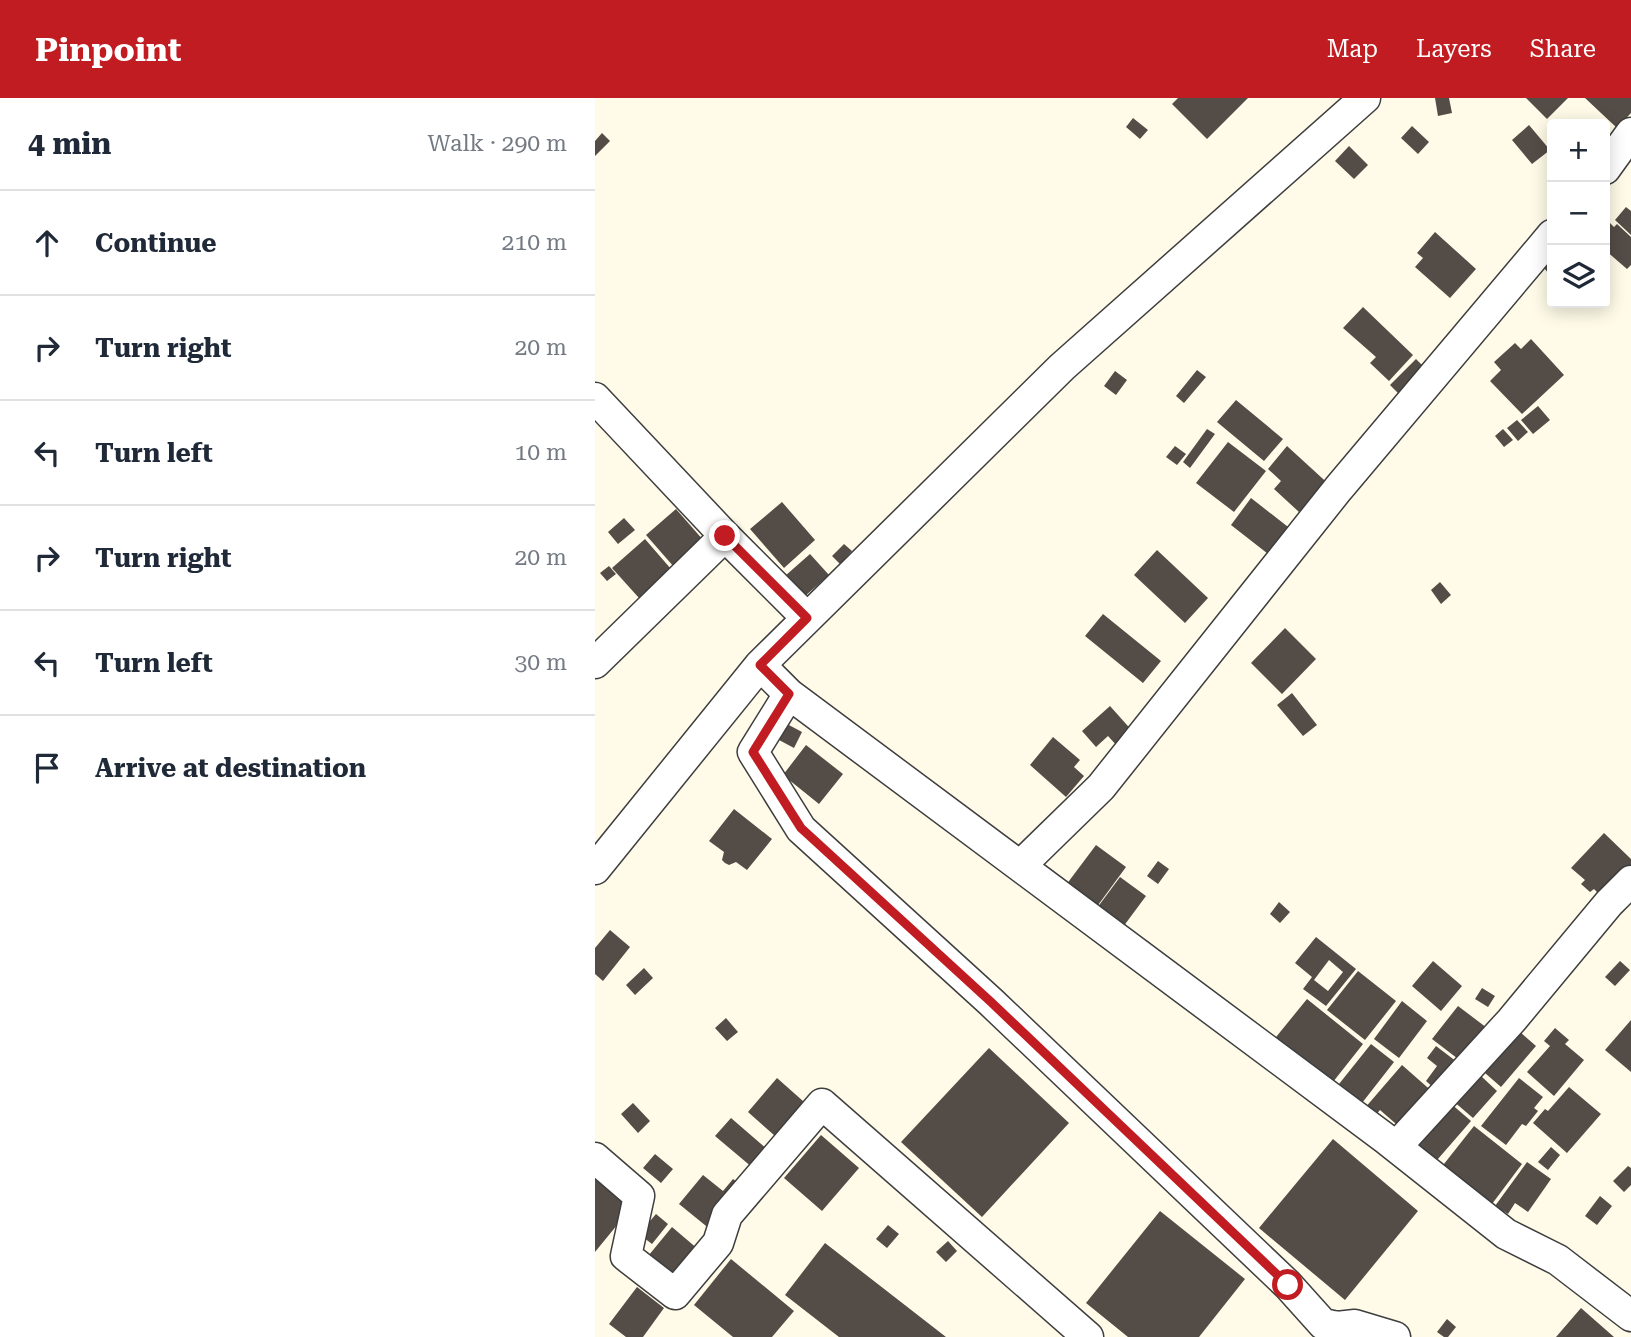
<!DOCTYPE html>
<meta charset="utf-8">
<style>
body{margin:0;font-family:"Roboto Serif",serif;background:#f6f6f7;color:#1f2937}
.controls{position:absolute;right:21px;top:21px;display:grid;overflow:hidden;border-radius:7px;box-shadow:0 4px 18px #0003}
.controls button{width:63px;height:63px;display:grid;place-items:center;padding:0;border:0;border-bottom:2px solid #e0e1e3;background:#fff;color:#1f2937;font:35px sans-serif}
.stop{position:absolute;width:21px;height:21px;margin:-16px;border:5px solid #c11c21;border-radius:50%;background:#fff}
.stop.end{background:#c11c21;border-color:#fff;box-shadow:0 2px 7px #0008}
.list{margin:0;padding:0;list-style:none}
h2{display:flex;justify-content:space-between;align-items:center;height:91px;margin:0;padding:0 28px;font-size:30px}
h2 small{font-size:23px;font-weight:400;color:#747a83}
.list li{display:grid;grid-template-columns:46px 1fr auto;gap:21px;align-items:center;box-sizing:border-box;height:105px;padding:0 28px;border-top:2px solid #e0e1e3}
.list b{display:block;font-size:26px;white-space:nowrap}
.list em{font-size:23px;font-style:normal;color:#747a83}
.icon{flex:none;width:38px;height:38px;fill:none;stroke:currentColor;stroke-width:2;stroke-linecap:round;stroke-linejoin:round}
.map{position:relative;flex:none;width:1036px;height:1239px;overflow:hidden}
header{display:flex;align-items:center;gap:42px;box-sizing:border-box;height:98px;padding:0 35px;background:#c11c21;color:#fff}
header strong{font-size:33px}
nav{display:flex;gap:38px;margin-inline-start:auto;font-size:24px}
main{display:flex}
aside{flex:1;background:#fff}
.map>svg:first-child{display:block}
</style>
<header>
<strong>Pinpoint</strong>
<nav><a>Map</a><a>Layers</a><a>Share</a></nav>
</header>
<main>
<aside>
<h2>4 min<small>Walk · 290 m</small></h2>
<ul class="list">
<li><svg class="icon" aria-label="ahead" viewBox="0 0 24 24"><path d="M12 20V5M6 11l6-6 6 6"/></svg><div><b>Continue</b></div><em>210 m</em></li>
<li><svg class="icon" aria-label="right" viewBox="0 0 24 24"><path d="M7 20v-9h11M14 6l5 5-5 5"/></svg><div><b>Turn right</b></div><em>20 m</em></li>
<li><svg class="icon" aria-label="left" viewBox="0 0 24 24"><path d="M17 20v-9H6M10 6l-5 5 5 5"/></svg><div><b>Turn left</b></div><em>10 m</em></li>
<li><svg class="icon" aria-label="right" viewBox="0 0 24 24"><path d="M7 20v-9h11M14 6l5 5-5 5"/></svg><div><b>Turn right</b></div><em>20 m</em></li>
<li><svg class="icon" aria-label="left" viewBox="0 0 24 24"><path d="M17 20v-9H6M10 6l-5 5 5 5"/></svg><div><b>Turn left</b></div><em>30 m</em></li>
<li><svg class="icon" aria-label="arrive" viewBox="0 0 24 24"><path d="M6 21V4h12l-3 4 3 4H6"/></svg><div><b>Arrive at destination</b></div></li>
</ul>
</aside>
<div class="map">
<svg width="1036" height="1239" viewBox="0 0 1036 1239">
<rect width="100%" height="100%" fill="#fffbe8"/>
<!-- building -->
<path fill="#544c46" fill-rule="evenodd" d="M 583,0 L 653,0 L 612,41 L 577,6 Z
M 840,0 L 854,0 L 857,15 L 843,18 Z
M 931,0 L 973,0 L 952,21 Z
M 990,0 L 1036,0 L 1036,15 L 1022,30 Z
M 538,20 L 553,32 L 545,41 L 531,29 Z
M 934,27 L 955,52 L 937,66 L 917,42 Z
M 817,28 L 834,44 L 823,56 L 806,40 Z
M 7,35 L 15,43 L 0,58 L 0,43 Z
M 754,48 L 773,67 L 759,81 L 740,63 Z
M 1031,109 L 1036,113 L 1036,137 L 1020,122 Z
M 1010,120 L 1019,129 L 1022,126 L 1036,139 L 1036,167 L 1032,171 L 1010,152 Z
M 840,134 L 881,171 L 855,200 L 820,169 L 828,160 L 822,155 Z
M 957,147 L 957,180 L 946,166 Z
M 768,209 L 818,257 L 794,283 L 775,265 L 781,259 L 748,230 Z
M 936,241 L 969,277 L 927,316 L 895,283 L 906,272 L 899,264 L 920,245 L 926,251 Z
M 821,261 L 834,274 L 809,301 L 795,287 Z
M 602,272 L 611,279 L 589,305 L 581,298 Z
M 520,273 L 532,282 L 521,297 L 509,288 Z
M 641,302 L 688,341 L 669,363 L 622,324 Z
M 943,308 L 955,322 L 938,336 L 926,322 Z
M 922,322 L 933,334 L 923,343 L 912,330 Z
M 612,331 L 620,336 L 595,370 L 588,364 Z
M 908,331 L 918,342 L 909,349 L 900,338 Z
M 633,344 L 671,373 L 639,414 L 601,385 Z
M 580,348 L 591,356 L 582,367 L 571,359 Z
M 692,348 L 739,391 L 716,418 L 708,410 L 704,414 L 679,391 L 686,383 L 673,371 Z
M 656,400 L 702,436 L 682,463 L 636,427 Z
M 187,404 L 220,442 L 189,470 L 155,431 Z
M 81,411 L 109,443 L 79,469 L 51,437 Z
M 29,420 L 40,432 L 23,446 L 13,434 Z
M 50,441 L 76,471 L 44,500 L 17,470 Z
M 249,446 L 257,453 L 245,466 L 237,458 Z
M 562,452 L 613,500 L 590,525 L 539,477 Z
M 215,456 L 234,477 L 209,499 L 190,478 Z
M 14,468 L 21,476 L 12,483 L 5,475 Z
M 845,484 L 856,497 L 846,506 L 836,492 Z
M 508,516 L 566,563 L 548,585 L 490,538 Z
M 690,530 L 721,561 L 687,596 L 656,565 Z
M 697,595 L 722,627 L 708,638 L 682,607 Z
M 515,608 L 540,636 L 524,650 L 513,638 L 501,649 L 487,633 Z
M 192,626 L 207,634 L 199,650 L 184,642 Z
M 458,639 L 485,662 L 479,669 L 489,678 L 471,699 L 435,667 Z
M 211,647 L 248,676 L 224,706 L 188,677 Z
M 139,711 L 177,741 L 152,772 L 141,764 L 134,767 L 130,765 L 127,762 L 129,754 L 114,743 Z
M 1009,735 L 1036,761 L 1036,778 L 1008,800 L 999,791 L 995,794 L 986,786 L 990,782 L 976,770 Z
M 501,747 L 531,769 L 498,814 L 468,791 Z
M 563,763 L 574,771 L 563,786 L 552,778 Z
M 525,779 L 551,798 L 528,829 L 502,810 Z
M 684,804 L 695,814 L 685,825 L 675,816 Z
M 15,832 L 35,849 L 8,883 L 0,876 L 0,850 Z
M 721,839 L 761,871 L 731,908 L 708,891 L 717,879 L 700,865 ZM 734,862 L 748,874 L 733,893 L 719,882 Z
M 838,863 L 867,888 L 846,913 L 817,888 Z
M 1025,863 L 1035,872 L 1020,888 L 1010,879 Z
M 49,870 L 58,880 L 40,897 L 31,887 Z
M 763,873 L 801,903 L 770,942 L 732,912 Z
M 887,890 L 900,898 L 893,909 L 880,901 Z
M 712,901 L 768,946 L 734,989 L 677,944 Z
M 807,903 L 832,923 L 804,960 L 779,941 Z
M 863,908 L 896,933 L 871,967 L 837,941 Z
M 131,920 L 143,934 L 132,943 L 120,930 Z
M 1036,922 L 1036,974 L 1010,952 Z
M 960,930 L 974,942 L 970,946 L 989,962 L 959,998 L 932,974 L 955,948 L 949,943 Z
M 925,934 L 941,948 L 906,989 L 890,975 Z
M 776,946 L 799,964 L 767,1005 L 744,986 Z
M 841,948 L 862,964 L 840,991 L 831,983 L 842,968 L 832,960 Z
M 394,950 L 474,1025 L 387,1119 L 306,1044 Z
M 807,967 L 840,996 L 808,1032 L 785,1012 L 779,1019 L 769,1011 Z
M 886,978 L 902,993 L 878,1020 L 857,1002 L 868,989 L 872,993 Z
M 182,980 L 217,1011 L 188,1045 L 153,1014 Z
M 924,980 L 948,999 L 939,1010 L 943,1013 L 931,1028 L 927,1026 L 911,1047 L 886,1028 Z
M 974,989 L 1006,1016 L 972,1055 L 938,1025 L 950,1011 L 953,1013 Z
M 854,1004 L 876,1023 L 836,1069 L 814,1050 Z
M 38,1005 L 55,1023 L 43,1035 L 26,1016 Z
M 136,1020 L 173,1052 L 158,1070 L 120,1038 Z
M 879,1028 L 927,1066 L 894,1110 L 845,1071 Z
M 226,1037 L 264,1070 L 227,1113 L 189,1080 Z
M 738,1041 L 823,1113 L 750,1202 L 664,1130 Z
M 956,1049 L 965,1057 L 953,1072 L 943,1064 Z
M 60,1056 L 78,1071 L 66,1085 L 48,1070 Z
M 932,1064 L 956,1081 L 933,1114 L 920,1105 L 913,1116 L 900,1108 Z
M 1033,1068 L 1036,1070 L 1036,1087 L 1029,1094 L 1018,1083 Z
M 108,1077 L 128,1093 L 138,1081 L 150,1090 L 116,1132 L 84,1106 Z
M 0,1081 L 36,1110 L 0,1154 Z
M 1005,1098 L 1017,1108 L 1002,1127 L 990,1118 Z
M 565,1113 L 650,1181 L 604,1239 L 533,1239 L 491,1205 Z
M 61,1116 L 73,1126 L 57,1146 L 44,1136 Z
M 293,1127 L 304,1136 L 292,1150 L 281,1141 Z
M 77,1129 L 104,1152 L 77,1186 L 49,1163 Z
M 353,1143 L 362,1153 L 351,1164 L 341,1154 Z
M 230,1145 L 351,1239 L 244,1239 L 190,1197 Z
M 136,1161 L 199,1213 L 177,1239 L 138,1239 L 99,1207 Z
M 42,1189 L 69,1210 L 48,1239 L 31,1239 L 14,1226 Z
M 986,1210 L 1019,1239 L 961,1239 Z
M 852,1221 L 861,1229 L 853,1239 L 849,1239 L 842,1234 Z"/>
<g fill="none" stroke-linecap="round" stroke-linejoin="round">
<!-- minor casing -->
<g stroke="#3e3e3e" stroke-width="33">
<path id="minor" d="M 1010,71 L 1036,35
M 0,300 L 130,438 L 212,520
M 0,565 L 130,438
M 165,567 L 194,596 L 791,1041 L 911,1136 L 963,1162 L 1036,1218
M 194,596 L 158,654 L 206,731 L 396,904 L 693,1187 L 728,1226 L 742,1229 L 760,1227 L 800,1239
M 425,768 L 506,689 L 743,391 L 957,137
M 0,771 L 165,567 L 467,269 L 770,0
M 801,1049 L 916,923 L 1014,805 L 1036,783
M 0,1060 L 44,1098 L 31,1158 L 80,1196 L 123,1145 L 132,1117 L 227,1006 L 493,1239"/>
</g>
<!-- minor -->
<use href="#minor" stroke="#fff" stroke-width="30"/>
</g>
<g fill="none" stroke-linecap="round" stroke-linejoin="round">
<!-- route -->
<path stroke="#c11c21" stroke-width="9" d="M 130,438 L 212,520 L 165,567 L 194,596 L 158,654 L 206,730 L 396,904 L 693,1187"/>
</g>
</svg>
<div class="controls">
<button>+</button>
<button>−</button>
<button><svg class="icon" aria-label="layers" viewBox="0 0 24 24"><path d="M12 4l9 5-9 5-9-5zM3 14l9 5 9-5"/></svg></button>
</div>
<div class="stop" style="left:693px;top:1187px"></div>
<div class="stop end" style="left:130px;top:438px"></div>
</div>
</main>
